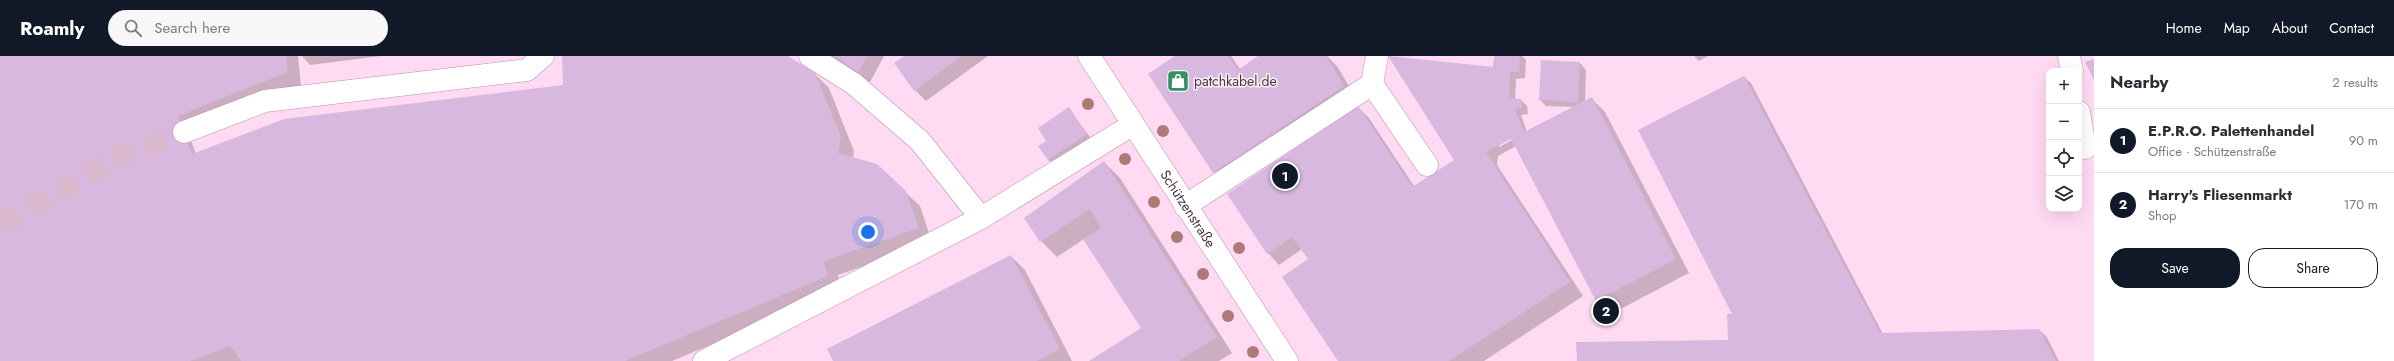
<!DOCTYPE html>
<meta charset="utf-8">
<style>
body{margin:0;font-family:Jost,sans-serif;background:#f7f7f7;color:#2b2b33}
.controls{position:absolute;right:12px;top:12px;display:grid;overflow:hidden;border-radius:8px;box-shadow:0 4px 16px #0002}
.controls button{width:36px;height:36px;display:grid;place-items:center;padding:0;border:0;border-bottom:1px solid #e1e1e2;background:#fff;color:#2b2b33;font:20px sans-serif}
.you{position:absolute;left:868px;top:176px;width:14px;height:14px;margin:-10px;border:3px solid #fff;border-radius:50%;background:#1a73e8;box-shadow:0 0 0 6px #1a73e833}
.badge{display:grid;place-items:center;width:26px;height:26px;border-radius:50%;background:#111827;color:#fff;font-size:13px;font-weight:700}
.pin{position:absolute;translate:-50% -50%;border:2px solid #fff;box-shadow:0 1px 4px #0006}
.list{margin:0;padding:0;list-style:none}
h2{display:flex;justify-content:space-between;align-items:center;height:52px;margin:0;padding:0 16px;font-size:17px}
h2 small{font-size:13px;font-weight:400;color:#7c7c81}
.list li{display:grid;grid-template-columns:26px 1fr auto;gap:12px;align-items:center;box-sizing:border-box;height:64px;padding:0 16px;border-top:1px solid #e1e1e2}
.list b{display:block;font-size:15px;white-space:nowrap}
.list p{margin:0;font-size:13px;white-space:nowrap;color:#7c7c81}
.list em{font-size:13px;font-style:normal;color:#7c7c81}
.actions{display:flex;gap:8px;padding:12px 16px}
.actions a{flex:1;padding:9px 0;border:1px solid #111827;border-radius:16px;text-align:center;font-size:14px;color:#111827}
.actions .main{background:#111827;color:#fff}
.icon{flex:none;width:22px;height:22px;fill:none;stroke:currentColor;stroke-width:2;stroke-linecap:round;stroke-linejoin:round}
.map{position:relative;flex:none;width:2094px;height:305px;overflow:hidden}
header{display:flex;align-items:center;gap:24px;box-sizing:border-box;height:56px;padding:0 20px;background:#111827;color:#fff}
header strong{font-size:19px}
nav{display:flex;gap:22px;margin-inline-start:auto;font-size:14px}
.search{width:280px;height:36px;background:#f7f7f7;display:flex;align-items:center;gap:10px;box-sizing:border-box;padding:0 14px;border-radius:22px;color:#7c7c81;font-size:15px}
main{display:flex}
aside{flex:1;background:#fff}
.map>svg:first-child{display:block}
</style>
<header>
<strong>Roamly</strong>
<div class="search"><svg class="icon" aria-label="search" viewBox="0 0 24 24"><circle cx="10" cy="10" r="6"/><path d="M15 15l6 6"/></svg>Search here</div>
<nav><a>Home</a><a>Map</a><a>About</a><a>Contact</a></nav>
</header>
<main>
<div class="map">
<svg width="2094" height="305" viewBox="0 0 2094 305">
<rect width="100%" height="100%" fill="#ffdaf2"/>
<!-- shadow -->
<path fill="#0003" fill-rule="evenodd" d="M 0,0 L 298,0 L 301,30 L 187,75 L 196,98 L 564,30 L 567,0 L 786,0 L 815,18 L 829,32 L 854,95 L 853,102 L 905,136 L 920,150 L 932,186 L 838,219 L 841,234 L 672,305 L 0,305 Z
M 302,0 L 381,0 L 310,9 Z
M 829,0 L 884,0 L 870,26 Z
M 906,0 L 988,0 L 926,45 L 915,34 Z
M 1176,0 L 1231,0 L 1240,13 L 1260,0 L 1327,0 L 1337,10 L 1357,44 L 1228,130 L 1214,116 L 1175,57 Z
M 1494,0 L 1522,0 L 1526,4 L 1525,22 L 1516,23 L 1515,43 L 1521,44 L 1527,50 L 1528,58 L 1521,59 L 1527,76 L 1574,51 L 1546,50 L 1540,44 L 1580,7 L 1586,14 L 1585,46 L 1591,42 L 1605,56 L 1689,217 L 1611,258 L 1597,244 L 1516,90 L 1498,100 L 1497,109 L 1583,240 L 1484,305 L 1339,305 L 1310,204 L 1302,193 L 1279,209 L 1268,197 L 1229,139 L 1358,51 L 1369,62 L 1414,130 L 1456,104 L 1493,12 ZM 1515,80 L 1516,82 L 1499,91 L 1499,89 Z
M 1694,0 L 1708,0 L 1699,5 Z
M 1744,21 L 1751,27 L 1883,278 L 2039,274 L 2046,280 L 2059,305 L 1578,305 L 1729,285 L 1734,259 Z
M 1069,53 L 1093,85 L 1055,110 L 1048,104 L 1048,85 Z
M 1104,106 L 1120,122 L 1232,297 L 1219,305 L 1091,305 L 1143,273 L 1084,183 L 1057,201 L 1041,185 L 1025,163 Z
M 1011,200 L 1025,214 L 1072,305 L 834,305 Z"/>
<!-- building -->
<path fill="#d8b8df" d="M 0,0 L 286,0 L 288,16 L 178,60 L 192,98 L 284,63 L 563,29 L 562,0 L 788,0 L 815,17 L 841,81 L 838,97 L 877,108 L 906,135 L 919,172 L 824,205 L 828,220 L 625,305 L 241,305 L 230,290 L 190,305 L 0,305 Z
M 834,0 L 867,0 L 858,16 Z
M 904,0 L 961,0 L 914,35 L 894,7 Z
M 1175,0 L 1228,0 L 1238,14 L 1258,0 L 1326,0 L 1344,30 L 1213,117 L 1148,18 Z
M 1388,0 L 1494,11 L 1494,0 L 1520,0 L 1519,16 L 1510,16 L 1509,42 L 1521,43 L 1522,52 L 1515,53 L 1524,76 L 1592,41 L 1676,203 L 1596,245 L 1511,83 L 1486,96 L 1570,226 L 1449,305 L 1338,305 L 1282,221 L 1308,203 L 1292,181 L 1267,198 L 1227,138 L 1358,50 L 1412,131 L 1454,104 Z
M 2094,3 L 2094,24 L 2085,6 Z
M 1541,4 L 1580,6 L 1578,46 L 1539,44 Z
M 1744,20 L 1880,277 L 2039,273 L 2056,305 L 1577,305 L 1576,286 L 1728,284 L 1727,258 L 1732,258 L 1638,74 Z
M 1069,51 L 1087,78 L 1048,104 L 1038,90 L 1046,85 L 1038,72 Z
M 1104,105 L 1217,281 L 1179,305 L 1089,305 L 1141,272 L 1083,183 L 1101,172 L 1090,153 L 1040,186 L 1024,162 Z
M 1011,199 L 1060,293 L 1037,305 L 833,305 L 827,293 Z"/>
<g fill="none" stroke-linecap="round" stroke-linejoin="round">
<!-- minor-tunnel -->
<path stroke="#dab9ce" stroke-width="22" stroke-dasharray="22 11" stroke-linecap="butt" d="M 0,169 L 123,99 L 184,76"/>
<!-- minor casing -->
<g stroke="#ba90ab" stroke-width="23">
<g id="minor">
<path d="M 810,0 L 854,28 L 920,85 L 981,162"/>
<path id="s1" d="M 1089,0 L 1287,305"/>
<path d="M 2069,0 L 2072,15"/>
<path d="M 1372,28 L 1427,109"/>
<path d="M 2079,56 L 2085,92"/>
<path d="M 184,76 L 265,45 L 527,14 L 543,0"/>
<path d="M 1185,150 L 1372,28 L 1377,0"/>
<path d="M 704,305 L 981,162 L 1132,69"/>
</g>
</g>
<!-- minor -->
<use href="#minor" stroke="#fff" stroke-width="22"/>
</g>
<!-- trees -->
<g fill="#ad7a77">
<circle cx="1088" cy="48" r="6"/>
<circle cx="1163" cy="75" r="6"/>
<circle cx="1125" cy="103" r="6"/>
<circle cx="1154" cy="146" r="6"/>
<circle cx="1177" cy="181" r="6"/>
<circle cx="1239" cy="192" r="6"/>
<circle cx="1203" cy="218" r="6"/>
<circle cx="1228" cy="260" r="6"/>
<circle cx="1253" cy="296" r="6"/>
</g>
<!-- icons -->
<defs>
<g id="shop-square" transform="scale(1.15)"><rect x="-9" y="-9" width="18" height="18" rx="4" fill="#369065" stroke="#faf1f7"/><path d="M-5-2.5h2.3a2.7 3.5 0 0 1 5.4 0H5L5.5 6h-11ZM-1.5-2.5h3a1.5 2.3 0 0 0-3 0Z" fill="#fff"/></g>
</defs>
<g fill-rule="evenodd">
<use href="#shop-square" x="1178" y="25"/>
</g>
<g text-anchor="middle" stroke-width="3" stroke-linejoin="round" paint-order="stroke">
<!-- poi labels -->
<g font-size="14" fill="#463440" stroke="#faf1f7" text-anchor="start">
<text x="1194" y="30">patchkabel.de</text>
</g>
<!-- street labels -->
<g font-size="14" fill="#463440" stroke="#faf1f7">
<text dy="5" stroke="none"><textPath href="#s1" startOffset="182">Schützenstraße</textPath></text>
</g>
</g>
</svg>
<div class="controls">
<button>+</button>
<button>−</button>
<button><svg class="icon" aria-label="locate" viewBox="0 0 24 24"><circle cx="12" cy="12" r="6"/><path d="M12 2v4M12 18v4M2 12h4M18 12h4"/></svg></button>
<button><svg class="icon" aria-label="layers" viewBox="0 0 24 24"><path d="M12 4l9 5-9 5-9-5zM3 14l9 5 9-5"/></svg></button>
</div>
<div class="you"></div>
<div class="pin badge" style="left:1285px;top:120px">1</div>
<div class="pin badge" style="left:1606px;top:255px">2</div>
</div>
<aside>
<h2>Nearby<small>2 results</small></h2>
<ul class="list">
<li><span class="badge">1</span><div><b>E.P.R.O. Palettenhandel</b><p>Office · Schützenstraße</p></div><em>90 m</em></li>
<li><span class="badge">2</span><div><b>Harry's Fliesenmarkt</b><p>Shop</p></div><em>170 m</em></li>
</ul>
<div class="actions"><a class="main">Save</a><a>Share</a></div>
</aside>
</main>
